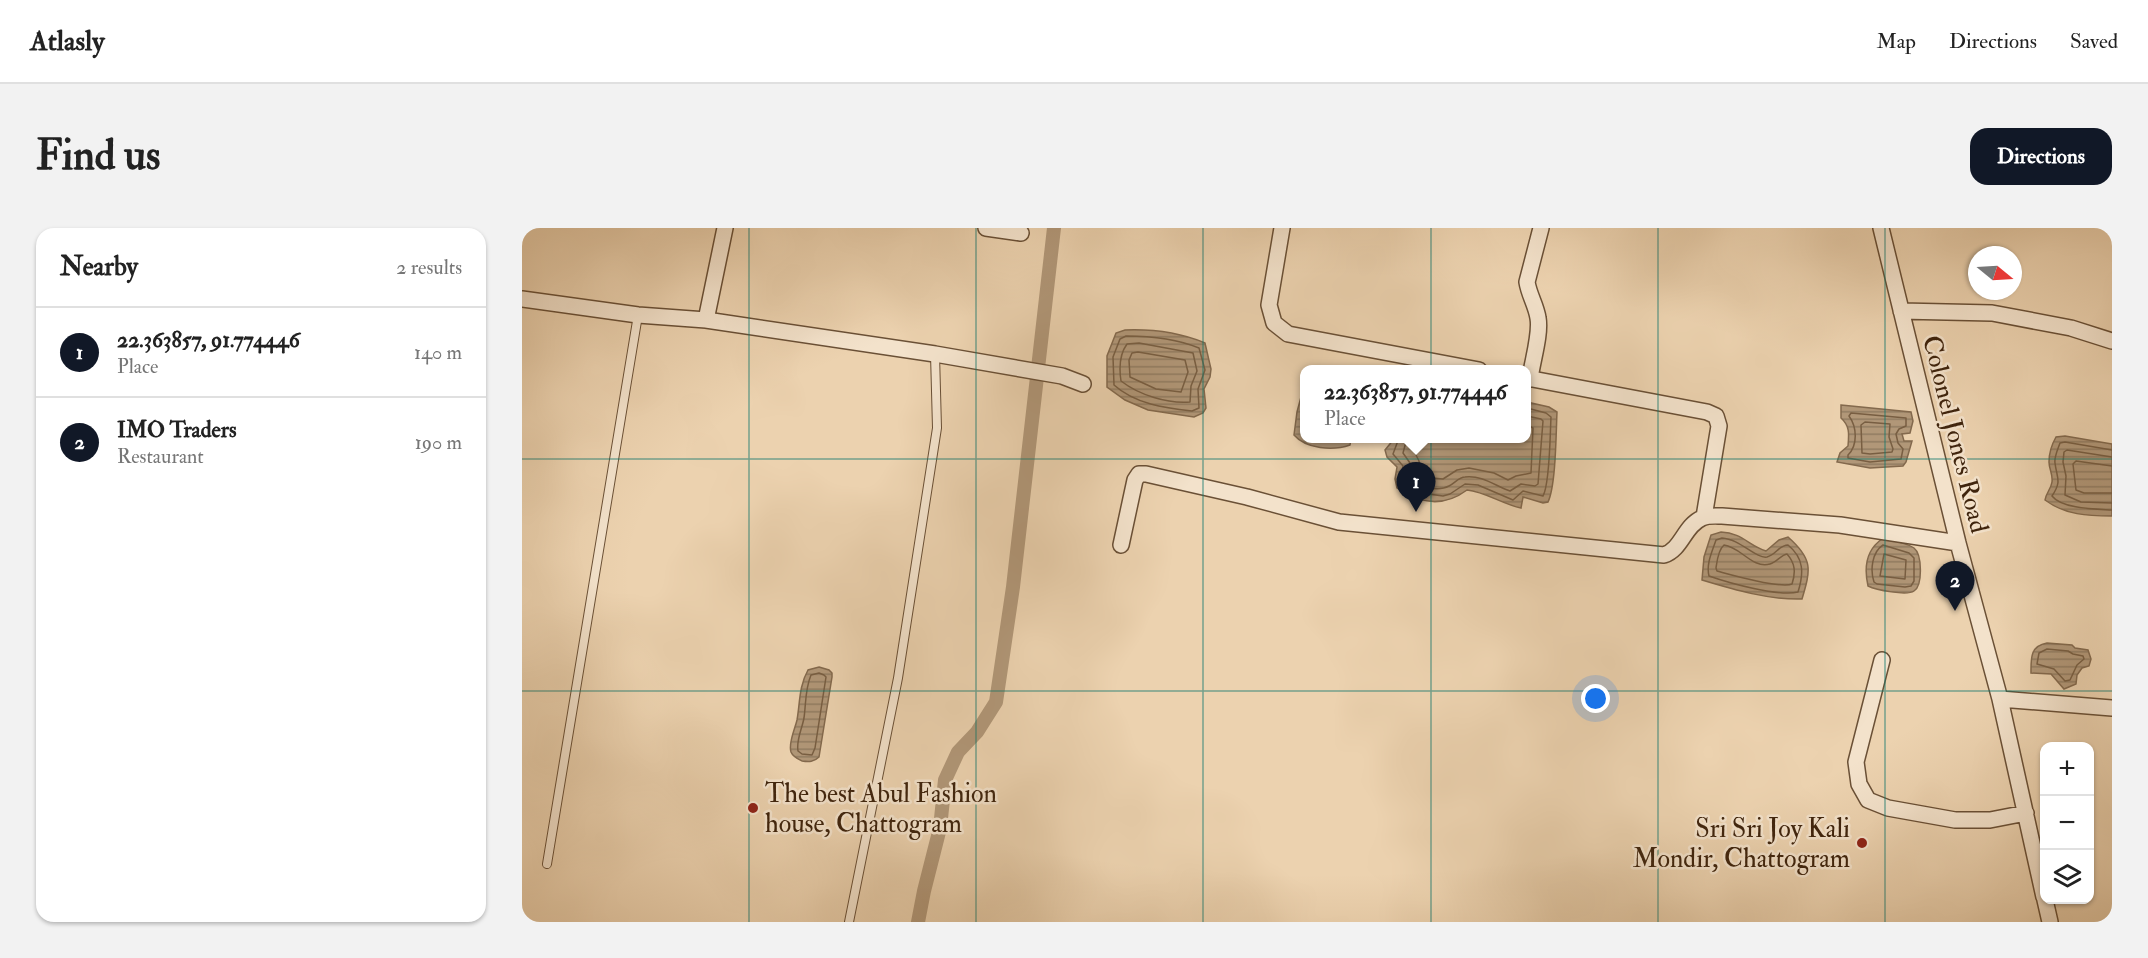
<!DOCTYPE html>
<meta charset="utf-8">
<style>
body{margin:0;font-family:"IM FELL Double Pica",serif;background:#f2f2f2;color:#222}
.controls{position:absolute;right:18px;bottom:18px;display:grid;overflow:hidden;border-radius:12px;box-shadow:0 2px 4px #0004}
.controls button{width:54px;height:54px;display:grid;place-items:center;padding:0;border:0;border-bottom:2px solid #e0e0e0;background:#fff;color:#222;font:30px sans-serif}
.compass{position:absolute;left:1446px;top:18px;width:54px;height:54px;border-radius:50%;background:#fff;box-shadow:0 2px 4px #0004;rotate:108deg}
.you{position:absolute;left:1074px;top:471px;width:21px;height:21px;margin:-15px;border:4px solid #fff;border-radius:50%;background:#1a73e8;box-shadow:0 0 0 9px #1a73e833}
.badge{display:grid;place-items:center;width:39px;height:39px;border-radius:50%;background:#111827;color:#fff;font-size:20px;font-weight:700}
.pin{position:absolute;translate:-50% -50px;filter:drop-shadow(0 2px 3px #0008)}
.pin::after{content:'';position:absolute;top:32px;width:21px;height:18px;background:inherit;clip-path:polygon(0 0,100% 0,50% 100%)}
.popup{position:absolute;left:778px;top:137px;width:231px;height:78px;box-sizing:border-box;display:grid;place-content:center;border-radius:12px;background:#fff;filter:drop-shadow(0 2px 4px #0005);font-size:20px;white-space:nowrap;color:#767676}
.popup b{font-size:22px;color:#222}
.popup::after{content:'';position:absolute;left:50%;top:100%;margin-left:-12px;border:12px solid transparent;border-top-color:#fff}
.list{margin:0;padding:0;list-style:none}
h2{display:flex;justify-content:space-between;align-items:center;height:78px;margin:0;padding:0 24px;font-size:26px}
h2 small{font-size:20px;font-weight:400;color:#767676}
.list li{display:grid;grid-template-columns:39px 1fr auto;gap:18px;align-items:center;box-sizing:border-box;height:90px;padding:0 24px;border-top:2px solid #e0e0e0}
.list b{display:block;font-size:22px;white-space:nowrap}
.list p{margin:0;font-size:20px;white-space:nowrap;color:#767676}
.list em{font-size:20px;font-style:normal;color:#767676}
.icon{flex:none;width:33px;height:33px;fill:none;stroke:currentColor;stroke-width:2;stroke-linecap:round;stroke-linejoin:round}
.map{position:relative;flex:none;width:1590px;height:694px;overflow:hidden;border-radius:18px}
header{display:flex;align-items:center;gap:36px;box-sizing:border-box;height:84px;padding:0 30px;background:#fff;border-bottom:2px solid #e0e0e0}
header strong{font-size:28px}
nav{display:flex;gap:33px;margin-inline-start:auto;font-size:21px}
.intro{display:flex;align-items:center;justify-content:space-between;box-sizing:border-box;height:144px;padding:0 36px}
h1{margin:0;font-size:42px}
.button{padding:15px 27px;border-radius:18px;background:#111827;color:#fff;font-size:21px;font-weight:700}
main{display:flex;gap:36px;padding:0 36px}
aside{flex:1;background:#fff;border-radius:18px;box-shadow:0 2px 4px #0004}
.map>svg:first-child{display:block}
</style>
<header>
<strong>Atlasly</strong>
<nav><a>Map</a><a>Directions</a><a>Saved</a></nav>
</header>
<div class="intro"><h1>Find us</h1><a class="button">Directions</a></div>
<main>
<aside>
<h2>Nearby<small>2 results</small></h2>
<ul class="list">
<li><span class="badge">1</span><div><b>22.363857, 91.774446</b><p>Place</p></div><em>140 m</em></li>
<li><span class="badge">2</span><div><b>IMO Traders</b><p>Restaurant</p></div><em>190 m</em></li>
</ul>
</aside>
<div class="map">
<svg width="1590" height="694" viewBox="0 0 1590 694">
<defs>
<pattern id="water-rules" width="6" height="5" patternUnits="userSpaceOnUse" patternTransform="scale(1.5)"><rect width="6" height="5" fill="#b19778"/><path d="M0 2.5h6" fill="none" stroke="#917b61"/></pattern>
</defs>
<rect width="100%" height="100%" fill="#ecd2af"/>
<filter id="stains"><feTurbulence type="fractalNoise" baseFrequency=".00333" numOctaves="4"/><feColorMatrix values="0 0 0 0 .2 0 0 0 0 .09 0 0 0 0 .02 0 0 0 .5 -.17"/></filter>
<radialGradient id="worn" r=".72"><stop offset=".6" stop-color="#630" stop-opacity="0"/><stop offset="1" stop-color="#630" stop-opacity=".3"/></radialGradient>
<!-- water -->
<path fill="url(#water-rules)" stroke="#83694d" stroke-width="1.5" d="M 603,102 C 629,101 659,105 683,115 L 689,141 L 688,149 L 682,161 L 684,180 L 681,185 L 672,189 L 626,182 L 603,172 L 585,159 L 585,128 L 594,105 Z
M 783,167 L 783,210 L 829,211 L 828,217 C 811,223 784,221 772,207 L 775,184 L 779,169 Z
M 1005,174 L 1027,179 L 1035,184 C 1034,205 1034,257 1026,274 L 1021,275 L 1001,269 L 999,280 C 980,276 964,264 945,262 C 921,280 898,276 875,260 L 873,251 L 875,239 L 865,229 L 863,222 L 872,211 L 1005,210 Z
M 1319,177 L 1389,184 L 1391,193 L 1388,205 L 1380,206 L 1382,213 L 1390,213 L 1384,234 L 1381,238 L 1348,240 L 1315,234 L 1318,225 L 1326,218 C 1327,206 1328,198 1319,190 Z
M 1543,208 L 1590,216 L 1590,288 C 1566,288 1543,287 1523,272 C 1524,265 1529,261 1530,254 C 1531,246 1527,241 1527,234 C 1527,226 1530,216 1534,209 Z
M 1199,304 C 1220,305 1226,317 1244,323 L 1257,312 L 1266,309 C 1291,331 1289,341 1280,371 C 1247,372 1213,362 1180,352 L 1182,329 L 1189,307 Z
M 1360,311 C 1369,313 1384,314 1392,320 C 1400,326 1401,357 1392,363 C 1385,368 1354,362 1346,358 C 1342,340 1344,322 1360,311 Z
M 1525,415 L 1550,417 L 1553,420 L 1566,422 L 1569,431 L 1567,438 L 1560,440 L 1555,447 L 1554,456 L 1542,461 L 1529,446 L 1509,445 C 1509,430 1508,418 1525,415 Z
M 297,439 L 307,442 L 310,445 L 310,449 L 297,529 C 292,534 287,534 280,533 C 276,531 271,529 269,524 C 266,515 273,501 275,492 C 278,475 277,458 286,442 Z"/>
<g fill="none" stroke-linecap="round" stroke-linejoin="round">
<!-- shore -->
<path stroke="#785e42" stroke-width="1.5" d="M 604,108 C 627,108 655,111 677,120 L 683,142 L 676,161 L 677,180 L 670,183 C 643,180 613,176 592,157 L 591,129 L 598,111 Z
M 617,115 L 671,125 L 675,143 L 669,158 L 668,174 C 646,176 617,167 599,153 C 597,140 597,127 605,116 Z
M 616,124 L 663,132 L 666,144 L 659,164 L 634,161 L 608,149 L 607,132 L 610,125 Z
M 1329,185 L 1384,190 L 1384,198 L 1377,201 L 1374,206 L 1376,215 L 1381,221 L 1379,231 L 1348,234 L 1326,230 L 1326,227 C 1336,217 1335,199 1327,188 Z
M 1343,194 L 1368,196 L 1367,209 L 1371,221 L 1370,224 L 1348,226 L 1340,225 L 1339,197 Z
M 877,210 L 871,226 L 881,238 L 880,256 L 892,264 L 921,268 L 928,266 L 943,256 L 956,257 L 991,272 L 1001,263 L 1021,268 C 1028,256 1028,206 1029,189 L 1024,185 L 1005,180
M 885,210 L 881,225 L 888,235 L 887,251 C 896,259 916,264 927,258 C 933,255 937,249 943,249 C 961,247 973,258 988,263 L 999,256 L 1013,258 L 1016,256 L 1021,193 L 1019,191 L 1005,188
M 894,210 L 892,223 L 897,233 L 899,249 L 921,251 L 935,242 L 947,240 L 972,245 L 986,252 L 994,248 L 1009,245 L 1011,200 L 1005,197
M 1590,222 L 1543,214 L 1538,215 C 1536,221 1532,229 1533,235 C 1535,251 1540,253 1530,268 C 1540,281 1574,281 1590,282
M 1590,229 L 1545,222 L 1542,224 L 1541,234 L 1544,248 L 1543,267 L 1559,274 L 1590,275
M 1590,238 L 1554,233 L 1551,236 L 1554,262 L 1562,265 L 1590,265
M 1200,310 C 1218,311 1234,331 1245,329 C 1254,327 1257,317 1266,317 C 1282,330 1282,345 1276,364 C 1257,369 1207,355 1187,348 C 1184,336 1190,324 1194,312 Z
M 1202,317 C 1219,319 1230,341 1248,336 C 1255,334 1259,327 1265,326 C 1273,335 1274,344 1270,356 C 1258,361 1210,347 1195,343 L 1194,340 C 1195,333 1196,322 1202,317 Z
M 1361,317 L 1387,325 L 1392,330 L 1392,353 L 1389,358 L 1383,359 L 1355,356 L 1352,354 C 1348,342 1350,324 1361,317 Z
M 1362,326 L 1384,332 L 1383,351 L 1358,348 Z
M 1525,421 L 1546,423 L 1551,426 L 1561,428 L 1562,431 L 1555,437 L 1548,452 L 1543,453 L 1532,441 L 1515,436 L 1517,425 Z
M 297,445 L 302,447 L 304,449 L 293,520 L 290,527 L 280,526 L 276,523 C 274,512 280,501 282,490 C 284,476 283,461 289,447 Z"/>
<!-- canal -->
<path stroke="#b19778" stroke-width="14" d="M 396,694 L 402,663 L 418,600 L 423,552 L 436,524 L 455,504 L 474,474 L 491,359 L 532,0"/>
<!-- lane casing -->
<g stroke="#6a5036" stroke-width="10">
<path id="lane" d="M 25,636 L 116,87
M 327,694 L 376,450 L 415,200 L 413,126"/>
</g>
<!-- street casing -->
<g stroke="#6a5036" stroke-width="18">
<path id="street" d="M 464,0 L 499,5
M 760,0 L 747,77 L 752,95 L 766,106 L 957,142
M 1359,0 L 1436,315 L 1478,471 L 1522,669
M 0,71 L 116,87 L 184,92 L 413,126 L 540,148 L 561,156
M 1379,83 L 1470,85 L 1549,100 L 1590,113
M 184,92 L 203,0
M 1005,150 L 1185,184 L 1194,188 L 1197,198 L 1182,289
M 1008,151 C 1010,134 1019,106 1016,90 C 1014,77 1007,67 1005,54 L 1019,0
M 599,317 L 613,252 L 617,246 L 624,246 L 725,269 L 817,294 L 1142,327 C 1160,321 1162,298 1180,290 C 1186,287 1194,288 1200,288 L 1318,297 L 1436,315
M 1360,432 L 1334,534 L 1337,556 L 1346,572 L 1366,580 L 1433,592 L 1468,592 L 1504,585
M 1478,471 L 1590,480
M 1523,672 L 1528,694"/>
</g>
<!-- lane -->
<use href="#lane" stroke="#f3e2cb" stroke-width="8"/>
<!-- street -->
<use href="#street" stroke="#f3e2cb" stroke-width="15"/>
</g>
<!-- grid -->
<path fill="none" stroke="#0f766e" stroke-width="1.5" stroke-opacity="0.55" d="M 227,0 L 227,694M 454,0 L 454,694M 681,0 L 681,694M 909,0 L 909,694M 1136,0 L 1136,694M 1363,0 L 1363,694M 0,231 L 1590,231M 0,463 L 1590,463"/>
<!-- markers -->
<g fill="#8f2418" stroke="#f3e2cb" stroke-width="2">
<circle cx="231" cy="580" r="6"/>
<circle cx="1340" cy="615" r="6"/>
</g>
<g text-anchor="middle" stroke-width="5" stroke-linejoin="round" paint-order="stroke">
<!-- street labels -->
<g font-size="26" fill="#3f240d" stroke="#f3e2cb">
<text transform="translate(1434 206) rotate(76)" y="9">Colonel Jones Road</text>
</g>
<!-- poi labels -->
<g font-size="26" fill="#3f240d" stroke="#f3e2cb" text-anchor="start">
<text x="243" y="574">The best Abul Fashion<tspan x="243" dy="30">house, Chattogram</tspan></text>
<text x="1328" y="609" text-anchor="end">Sri Sri Joy Kali<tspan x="1328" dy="30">Mondir, Chattogram</tspan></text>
</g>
</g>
<rect width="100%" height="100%" filter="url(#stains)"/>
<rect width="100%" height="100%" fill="url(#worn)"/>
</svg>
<div class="controls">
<button>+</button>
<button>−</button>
<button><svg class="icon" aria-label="layers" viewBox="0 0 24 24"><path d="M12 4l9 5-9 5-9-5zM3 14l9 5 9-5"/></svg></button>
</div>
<svg class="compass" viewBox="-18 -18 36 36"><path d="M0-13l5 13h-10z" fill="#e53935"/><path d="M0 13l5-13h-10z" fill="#767676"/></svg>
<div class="you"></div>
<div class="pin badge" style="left:894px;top:284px">1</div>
<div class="popup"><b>22.363857, 91.774446</b>Place</div>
<div class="pin badge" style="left:1433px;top:383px">2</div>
</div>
</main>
